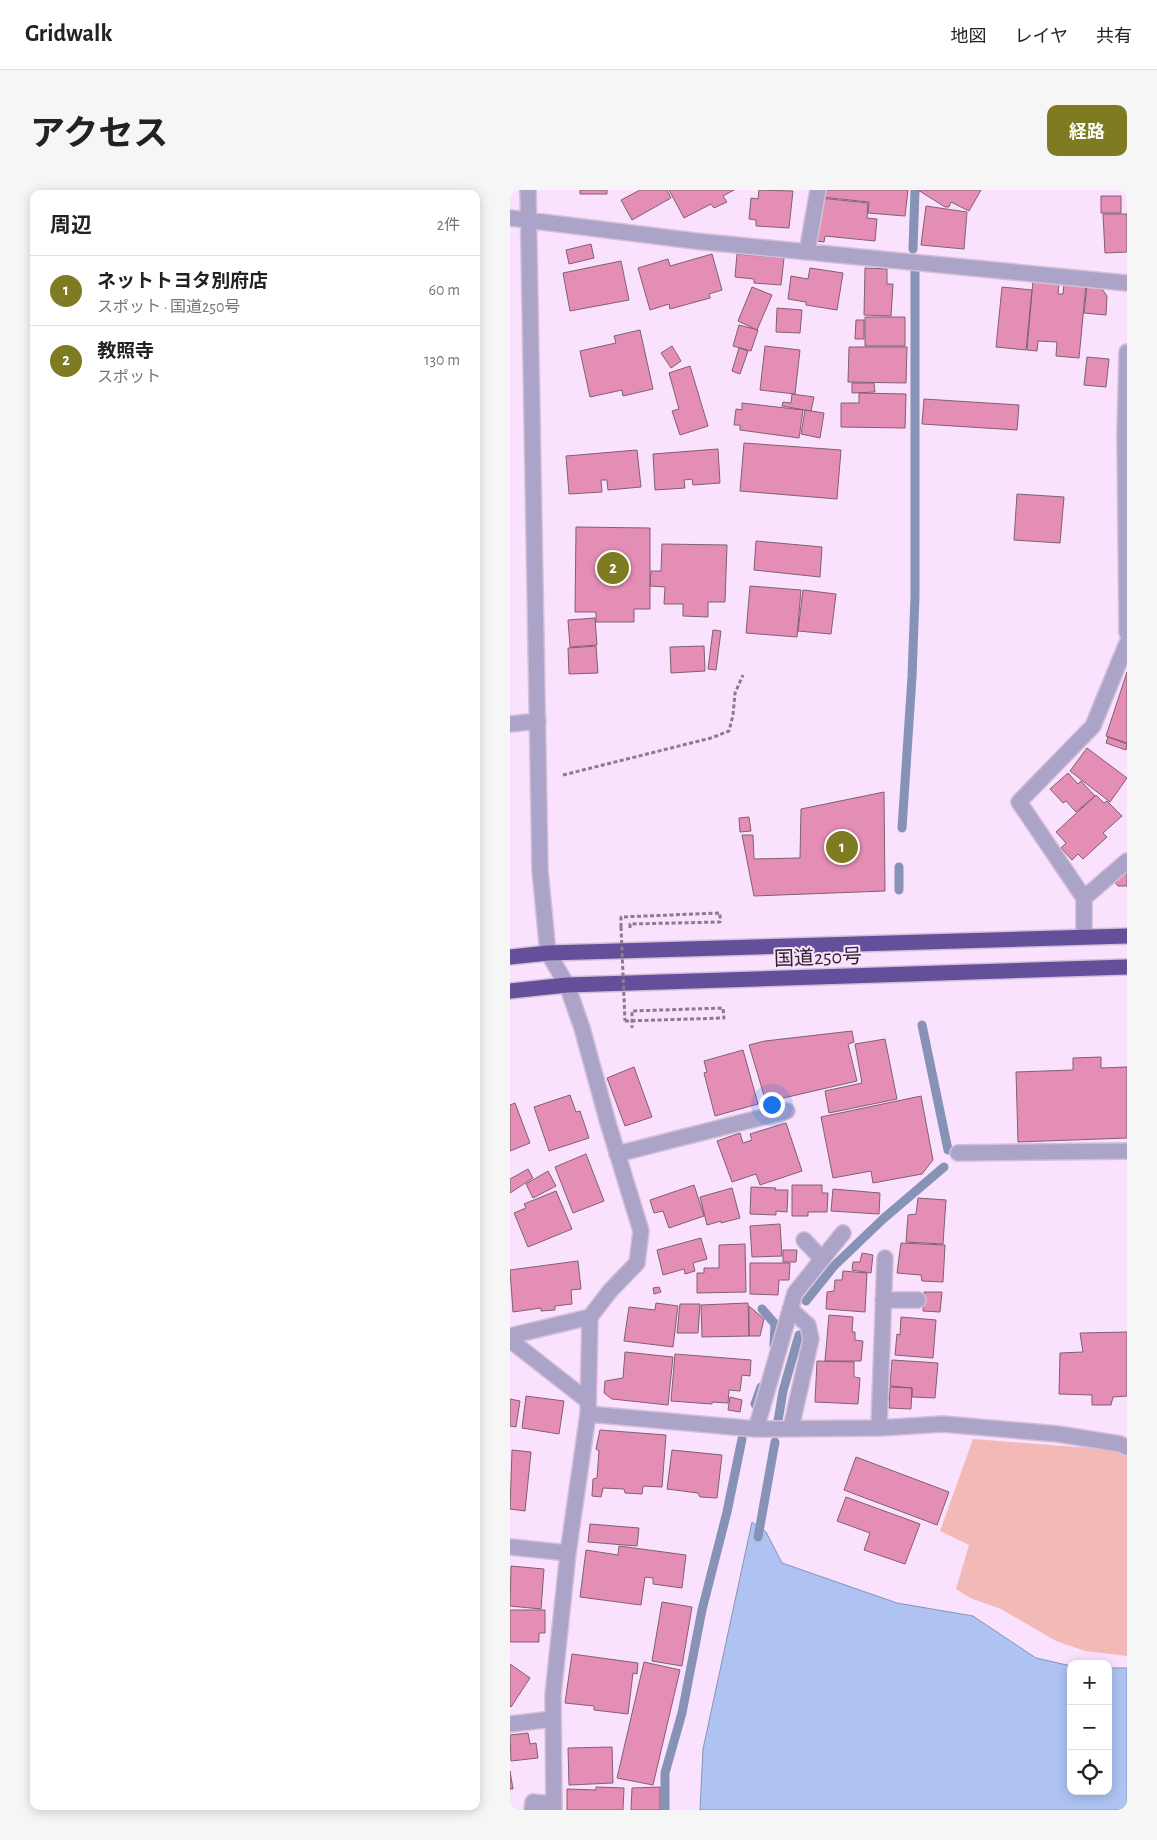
<!DOCTYPE html>
<html lang="ja">
<meta charset="utf-8">
<style>
body{margin:0;font-family:"Alegreya Sans","Noto Sans JP",sans-serif;background:#f6f6f6;color:#222}
.controls{position:absolute;right:15px;bottom:15px;display:grid;overflow:hidden;border-radius:10px;box-shadow:0 2px 12px #0003}
.controls button{width:45px;height:45px;display:grid;place-items:center;padding:0;border:0;border-bottom:1px solid #e0e0e0;background:#fff;color:#222;font:25px sans-serif}
.you{position:absolute;left:261px;top:914px;width:18px;height:18px;margin:-12px;border:4px solid #fff;border-radius:50%;background:#1a73e8;box-shadow:0 0 0 8px #1a73e833}
.badge{display:grid;place-items:center;width:32px;height:32px;border-radius:50%;background:#7f7b22;color:#fff;font-size:16px;font-weight:700}
.pin{position:absolute;translate:-50% -50%;border:2px solid #fff;box-shadow:0 1px 5px #0006}
.list{margin:0;padding:0;list-style:none}
h2{display:flex;justify-content:space-between;align-items:center;height:65px;margin:0;padding:0 20px;font-size:21px}
h2 small{font-size:16px;font-weight:400;color:#767676}
.list li{display:grid;grid-template-columns:32px 1fr auto;gap:15px;align-items:center;box-sizing:border-box;height:70px;padding:0 20px;border-top:1px solid #e0e0e0}
.list b{display:block;font-size:19px;white-space:nowrap}
.list p{margin:0;font-size:16px;white-space:nowrap;color:#767676}
.list em{font-size:16px;font-style:normal;color:#767676}
.icon{flex:none;width:28px;height:28px;fill:none;stroke:currentColor;stroke-width:2;stroke-linecap:round;stroke-linejoin:round}
.map{position:relative;flex:none;width:617px;height:1620px;overflow:hidden;border-radius:10px}
header{display:flex;align-items:center;gap:30px;box-sizing:border-box;height:70px;padding:0 25px;background:#fff;border-bottom:1px solid #e0e0e0}
header strong{font-size:24px}
nav{display:flex;gap:28px;margin-inline-start:auto;font-size:18px}
.intro{display:flex;align-items:center;justify-content:space-between;box-sizing:border-box;height:120px;padding:0 30px}
h1{margin:0;font-size:35px}
.button{padding:12px 22px;border-radius:10px;background:#7f7b22;color:#fff;font-size:18px;font-weight:700}
main{display:flex;gap:30px;padding:0 30px}
aside{flex:1;background:#fff;border-radius:10px;box-shadow:0 2px 12px #0003}
.map>svg:first-child{display:block}
</style>
<header>
<strong>Gridwalk</strong>
<nav><a>地図</a><a>レイヤ</a><a>共有</a></nav>
</header>
<div class="intro"><h1>アクセス</h1><a class="button">経路</a></div>
<main>
<aside>
<h2>周辺<small>2件</small></h2>
<ul class="list">
<li><span class="badge">1</span><div><b>ネットトヨタ別府店</b><p>スポット · 国道250号</p></div><em>60 m</em></li>
<li><span class="badge">2</span><div><b>教照寺</b><p>スポット</p></div><em>130 m</em></li>
</ul>
</aside>
<div class="map">
<svg width="617" height="1620" viewBox="0 0 617 1620">
<rect width="100%" height="100%" fill="#fae1fd"/>
<!-- green -->
<path fill="#f3b9b7" d="M 463,1249 L 605,1260 L 617,1266 L 617,1466 L 575,1461 L 546,1451 L 491,1419 L 460,1408 L 446,1399 L 459,1355 L 430,1341 Z"/>
<!-- water -->
<path fill="#aec3f1" stroke="#8793b6" d="M 242,1332 L 256,1342 L 272,1373 L 387,1413 L 463,1426 L 526,1468 L 561,1476 L 561,1601 L 598,1601 L 598,1478 L 617,1478 L 617,1620 L 190,1620 L 193,1559 Z"/>
<g fill="none" stroke-linecap="round" stroke-linejoin="round">
<!-- stream -->
<path stroke="#8793b6" stroke-width="9" d="M 403,59 L 405,0
M 392,638 L 402,487 L 405,406 L 405,82
M 389,677 L 389,700
M 412,835 L 438,960
M 296,1111 L 324,1076 L 373,1029 L 434,977
M 252,1119 L 265,1134 L 264,1156
M 245,1214 L 251,1197
M 268,1231 L 273,1201 L 289,1145
M 248,1347 L 265,1252
M 155,1620 L 155,1583 L 172,1523 L 192,1420 L 217,1322 L 232,1249"/>
</g>
<!-- building -->
<path fill="#e48eb5" stroke="#80606e" d="M 70,0 L 97,0 L 97,4 L 70,4 Z
M 130,0 L 157,0 L 161,8 L 122,30 L 111,10 Z
M 159,0 L 224,0 L 213,6 L 217,12 L 204,18 L 201,14 L 174,28 Z
M 249,0 L 283,1 L 279,38 L 246,36 L 246,30 L 239,29 L 241,8 L 248,9 Z
M 312,0 L 398,0 L 395,26 L 358,23 L 359,12 L 311,7 Z
M 408,0 L 471,0 L 459,21 L 441,12 L 439,17 L 435,17 Z
M 591,6 L 611,6 L 611,23 L 591,23 Z
M 310,8 L 358,13 L 357,28 L 367,29 L 365,51 L 315,46 L 314,52 L 306,51 Z
M 416,16 L 457,22 L 454,59 L 411,55 Z
M 593,24 L 617,24 L 617,62 L 595,63 Z
M 81,54 L 84,68 L 59,74 L 56,60 Z
M 202,64 L 212,100 L 199,104 L 200,108 L 160,119 L 159,114 L 140,120 L 128,78 L 158,69 L 160,76 Z
M 227,64 L 274,68 L 271,95 L 244,93 L 244,89 L 225,87 Z
M 111,71 L 119,110 L 60,121 L 53,83 Z
M 300,78 L 333,83 L 327,120 L 296,115 L 296,112 L 278,109 L 281,86 L 298,89 Z
M 355,78 L 377,79 L 377,94 L 383,94 L 381,126 L 354,125 Z
M 523,90 L 549,92 L 548,104 L 553,104 L 554,93 L 576,95 L 569,168 L 546,166 L 547,152 L 528,151 L 527,161 L 517,160 Z
M 577,95 L 590,96 L 597,106 L 596,125 L 574,123 Z
M 242,97 L 262,105 L 247,140 L 228,131 Z
M 492,97 L 522,100 L 516,160 L 486,157 Z
M 267,118 L 292,120 L 290,143 L 266,142 Z
M 355,127 L 395,127 L 395,156 L 355,156 Z
M 346,130 L 354,130 L 354,149 L 345,149 Z
M 229,135 L 248,140 L 241,161 L 223,156 Z
M 130,140 L 143,199 L 113,206 L 112,200 L 80,207 L 70,161 L 106,153 L 104,146 Z
M 162,156 L 171,171 L 161,178 L 151,163 Z
M 255,156 L 290,160 L 285,204 L 250,200 Z
M 339,157 L 397,157 L 396,193 L 338,192 Z
M 229,158 L 238,161 L 230,184 L 222,181 Z
M 577,167 L 599,169 L 596,197 L 574,195 Z
M 180,176 L 198,236 L 170,245 L 162,221 L 169,219 L 159,183 Z
M 342,193 L 364,193 L 365,202 L 342,203 Z
M 349,203 L 396,204 L 395,238 L 331,237 L 331,213 L 349,213 Z
M 282,204 L 304,207 L 301,221 L 272,216 L 273,212 L 281,213 Z
M 414,209 L 509,215 L 507,240 L 412,234 Z
M 232,213 L 293,220 L 289,248 L 230,240 L 230,235 L 224,235 L 226,219 L 232,220 Z
M 295,220 L 314,223 L 310,248 L 291,244 Z
M 234,253 L 331,260 L 327,309 L 230,301 Z
M 208,259 L 210,293 L 183,295 L 182,289 L 174,290 L 175,298 L 145,300 L 143,264 Z
M 127,260 L 131,297 L 98,300 L 97,290 L 91,290 L 92,302 L 59,304 L 56,266 Z
M 507,304 L 554,307 L 550,353 L 504,350 Z
M 66,337 L 140,338 L 140,419 L 124,419 L 124,432 L 86,432 L 86,422 L 65,422 Z
M 246,351 L 312,357 L 310,387 L 244,380 Z
M 152,354 L 217,355 L 215,412 L 198,412 L 198,427 L 173,426 L 173,414 L 154,414 L 155,397 L 140,396 L 141,381 L 151,381 Z
M 240,396 L 291,400 L 287,447 L 236,443 Z
M 293,400 L 326,404 L 321,444 L 288,441 Z
M 85,428 L 87,455 L 60,457 L 58,430 Z
M 203,440 L 211,441 L 206,480 L 198,479 Z
M 86,456 L 88,483 L 59,484 L 58,458 Z
M 194,456 L 195,481 L 161,483 L 160,457 Z
M 617,482 L 617,553 L 596,546 Z
M 598,547 L 617,554 L 616,560 L 596,553 Z
M 577,558 L 617,588 L 600,612 L 560,581 Z
M 558,583 L 568,594 L 571,591 L 585,606 L 566,622 L 556,611 L 553,613 L 540,599 Z
M 374,602 L 375,701 L 244,706 L 232,645 L 243,645 L 244,669 L 290,668 L 291,619 Z
M 586,605 L 594,613 L 597,611 L 612,626 L 593,643 L 597,647 L 573,669 L 568,664 L 562,670 L 551,658 L 556,653 L 546,642 Z
M 239,627 L 241,641 L 230,642 L 229,628 Z
M 617,677 L 617,696 L 608,696 L 602,689 Z
M 342,841 L 344,852 L 338,854 L 347,891 L 256,912 L 239,855 L 255,851 Z
M 375,849 L 387,909 L 319,923 L 315,901 L 352,893 L 345,854 Z
M 233,860 L 248,914 L 205,926 L 194,883 L 197,882 L 194,871 Z
M 591,867 L 591,878 L 617,877 L 617,948 L 508,952 L 506,882 L 563,880 L 563,868 Z
M 124,877 L 142,927 L 115,936 L 97,888 Z
M 60,905 L 66,922 L 70,921 L 79,948 L 39,961 L 24,917 Z
M 411,906 L 423,970 L 412,984 L 363,993 L 361,981 L 323,988 L 311,927 Z
M 5,913 L 20,953 L 0,961 L 0,915 Z
M 276,933 L 292,981 L 250,995 L 246,984 L 222,992 L 207,951 L 230,943 L 233,953 L 242,950 L 240,944 Z
M 76,964 L 94,1011 L 63,1023 L 45,977 Z
M 18,979 L 23,988 L 0,1003 L 0,989 Z
M 38,981 L 46,996 L 23,1008 L 16,994 Z
M 184,995 L 194,1026 L 159,1038 L 153,1021 L 144,1023 L 140,1010 Z
M 282,995 L 312,995 L 312,1003 L 318,1003 L 317,1022 L 298,1022 L 298,1026 L 282,1026 Z
M 241,997 L 266,998 L 265,1000 L 278,1000 L 277,1022 L 266,1021 L 266,1025 L 240,1024 Z
M 222,998 L 230,1028 L 211,1033 L 211,1031 L 197,1035 L 190,1007 Z
M 323,999 L 370,1003 L 369,1024 L 321,1021 Z
M 46,1001 L 62,1039 L 18,1057 L 4,1023 L 16,1018 L 14,1014 Z
M 408,1008 L 436,1010 L 433,1054 L 396,1052 L 398,1025 L 406,1024 Z
M 270,1034 L 272,1066 L 242,1067 L 240,1036 Z
M 191,1048 L 197,1069 L 183,1073 L 185,1081 L 175,1084 L 174,1079 L 153,1085 L 147,1060 Z
M 391,1053 L 435,1055 L 433,1092 L 412,1091 L 411,1085 L 387,1083 Z
M 235,1054 L 236,1102 L 187,1103 L 187,1083 L 194,1083 L 194,1078 L 209,1078 L 209,1055 Z
M 273,1060 L 287,1060 L 286,1072 L 273,1072 Z
M 352,1063 L 363,1065 L 361,1083 L 342,1080 L 343,1072 L 350,1072 Z
M 68,1071 L 71,1099 L 61,1100 L 62,1114 L 45,1116 L 45,1120 L 31,1121 L 31,1118 L 3,1122 L 0,1080 Z
M 240,1073 L 280,1073 L 279,1090 L 269,1090 L 268,1105 L 240,1104 Z
M 333,1081 L 357,1083 L 355,1122 L 316,1119 L 317,1102 L 324,1101 L 325,1090 L 332,1090 Z
M 149,1097 L 151,1102 L 144,1104 L 143,1098 Z
M 414,1102 L 432,1102 L 430,1122 L 413,1121 Z
M 146,1113 L 168,1116 L 163,1157 L 114,1151 L 119,1117 L 145,1120 Z
M 238,1113 L 239,1146 L 192,1147 L 191,1115 Z
M 170,1114 L 190,1114 L 188,1143 L 167,1143 Z
M 239,1116 L 254,1129 L 250,1146 L 239,1146 Z
M 319,1125 L 343,1127 L 342,1142 L 345,1142 L 345,1150 L 353,1151 L 351,1171 L 315,1171 Z
M 391,1127 L 426,1130 L 423,1168 L 385,1165 L 387,1144 L 390,1145 Z
M 617,1142 L 617,1206 L 603,1207 L 601,1215 L 582,1215 L 582,1205 L 549,1204 L 550,1163 L 573,1162 L 570,1143 Z
M 115,1162 L 163,1167 L 158,1215 L 102,1209 L 94,1203 L 95,1191 L 113,1188 Z
M 165,1164 L 241,1170 L 240,1186 L 232,1185 L 230,1201 L 219,1200 L 218,1213 L 202,1212 L 202,1214 L 161,1211 Z
M 382,1170 L 428,1173 L 425,1208 L 402,1207 L 402,1198 L 380,1196 Z
M 307,1171 L 344,1172 L 344,1187 L 350,1188 L 348,1214 L 305,1212 Z
M 380,1197 L 402,1198 L 401,1219 L 379,1218 Z
M 16,1206 L 54,1211 L 49,1244 L 12,1238 Z
M 220,1207 L 232,1210 L 230,1222 L 218,1220 Z
M 0,1209 L 10,1211 L 6,1237 L 0,1236 Z
M 90,1240 L 156,1245 L 152,1297 L 133,1296 L 132,1304 L 115,1303 L 114,1299 L 93,1298 L 91,1307 L 82,1306 L 83,1289 L 87,1288 L 89,1261 L 86,1259 Z
M 2,1260 L 21,1262 L 15,1321 L 0,1319 Z
M 162,1260 L 212,1265 L 207,1308 L 190,1307 L 188,1303 L 157,1299 Z
M 346,1267 L 439,1302 L 427,1335 L 334,1300 Z
M 336,1307 L 410,1334 L 395,1374 L 354,1360 L 360,1343 L 327,1331 Z
M 80,1334 L 129,1338 L 127,1356 L 78,1352 Z
M 109,1356 L 176,1365 L 172,1398 L 143,1394 L 143,1388 L 135,1387 L 131,1415 L 70,1407 L 76,1360 L 108,1365 Z
M 1,1376 L 34,1379 L 31,1419 L 0,1416 Z
M 152,1412 L 182,1417 L 172,1476 L 142,1471 Z
M 0,1420 L 35,1420 L 35,1443 L 29,1443 L 29,1452 L 0,1452 Z
M 62,1464 L 128,1473 L 127,1484 L 123,1483 L 118,1524 L 84,1520 L 84,1516 L 55,1513 Z
M 134,1472 L 170,1480 L 143,1595 L 107,1588 Z
M 0,1474 L 20,1488 L 1,1517 L 0,1516 Z
M 18,1543 L 20,1554 L 26,1553 L 28,1568 L 1,1571 L 0,1545 Z
M 102,1557 L 103,1593 L 59,1595 L 58,1558 Z
M 0,1581 L 3,1599 L 0,1599 Z
M 86,1597 L 114,1598 L 113,1620 L 57,1620 L 57,1599 L 86,1600 Z
M 150,1597 L 150,1620 L 121,1620 L 122,1598 Z"/>
<g fill="none" stroke-linecap="round" stroke-linejoin="round">
<!-- minor casing -->
<g stroke="#d5bfd8" stroke-width="18">
<path id="minor" d="M 18,0 L 30,680 L 38,763 L 57,795 L 72,838 L 98,933 L 131,1041 L 127,1073 L 100,1101 L 80,1127 L 78,1224 L 58,1363 L 43,1505 L 44,1620
M 0,28 L 185,51 L 617,93
M 297,62 L 308,0
M 617,162 L 615,246 L 617,443
M 0,534 L 28,531
M 574,708 L 617,671
M 574,747 L 574,708 L 509,612 L 583,536 L 617,453
M 448,963 L 617,961
M 107,964 L 277,921
M 294,1050 L 312,1069
M 373,1110 L 408,1110
M 280,1119 L 298,1135 L 301,1149 L 281,1238
M 0,1146 L 80,1127
M 0,1150 L 78,1211
M 78,1224 L 246,1239 L 369,1238 L 433,1234 L 548,1244 L 610,1254 L 617,1257
M 369,1238 L 375,1068
M 246,1239 L 285,1103 L 333,1043
M 0,1357 L 58,1363
M 0,1534 L 43,1529
M 22,1620 L 23,1612 L 43,1614"/>
</g>
<!-- highway casing -->
<g stroke="#d5bfd8" stroke-width="18">
<path id="highway" d="M 0,767 L 38,763 L 617,746
M 0,801 L 57,795 L 617,777"/>
</g>
<!-- path -->
<path stroke="#8b7b8d" stroke-width="3" stroke-dasharray="4 2.5" stroke-linecap="butt" d="M 53,585 L 201,548 L 219,541 L 223,525 L 225,503 L 233,485
M 111,737 L 111,727 L 210,723 L 210,732 L 120,734 L 120,739
M 115,831 L 214,828 L 213,818 L 122,821 L 122,838"/>
<!-- minor -->
<use href="#minor" stroke="#aba4c8" stroke-width="15"/>
<!-- highway -->
<use href="#highway" stroke="#64509a" stroke-width="15"/>
<!-- path-bridge -->
<path stroke="#8b7b8d" stroke-width="3" stroke-dasharray="4 2.5" stroke-linecap="butt" d="M 111,737 L 115,831"/>
</g>
<g text-anchor="middle" stroke-width="4" stroke-linejoin="round" paint-order="stroke">
<!-- street labels -->
<g font-size="20" fill="#2d242e" stroke="#fae1fd">
<text transform="translate(308 767) rotate(-2)" y="7">国道250号</text>
</g>
</g>
</svg>
<div class="controls">
<button>+</button>
<button>−</button>
<button><svg class="icon" aria-label="locate" viewBox="0 0 24 24"><circle cx="12" cy="12" r="6"/><path d="M12 2v4M12 18v4M2 12h4M18 12h4"/></svg></button>
</div>
<div class="you"></div>
<div class="pin badge" style="left:332px;top:657px">1</div>
<div class="pin badge" style="left:103px;top:378px">2</div>
</div>
</main>
